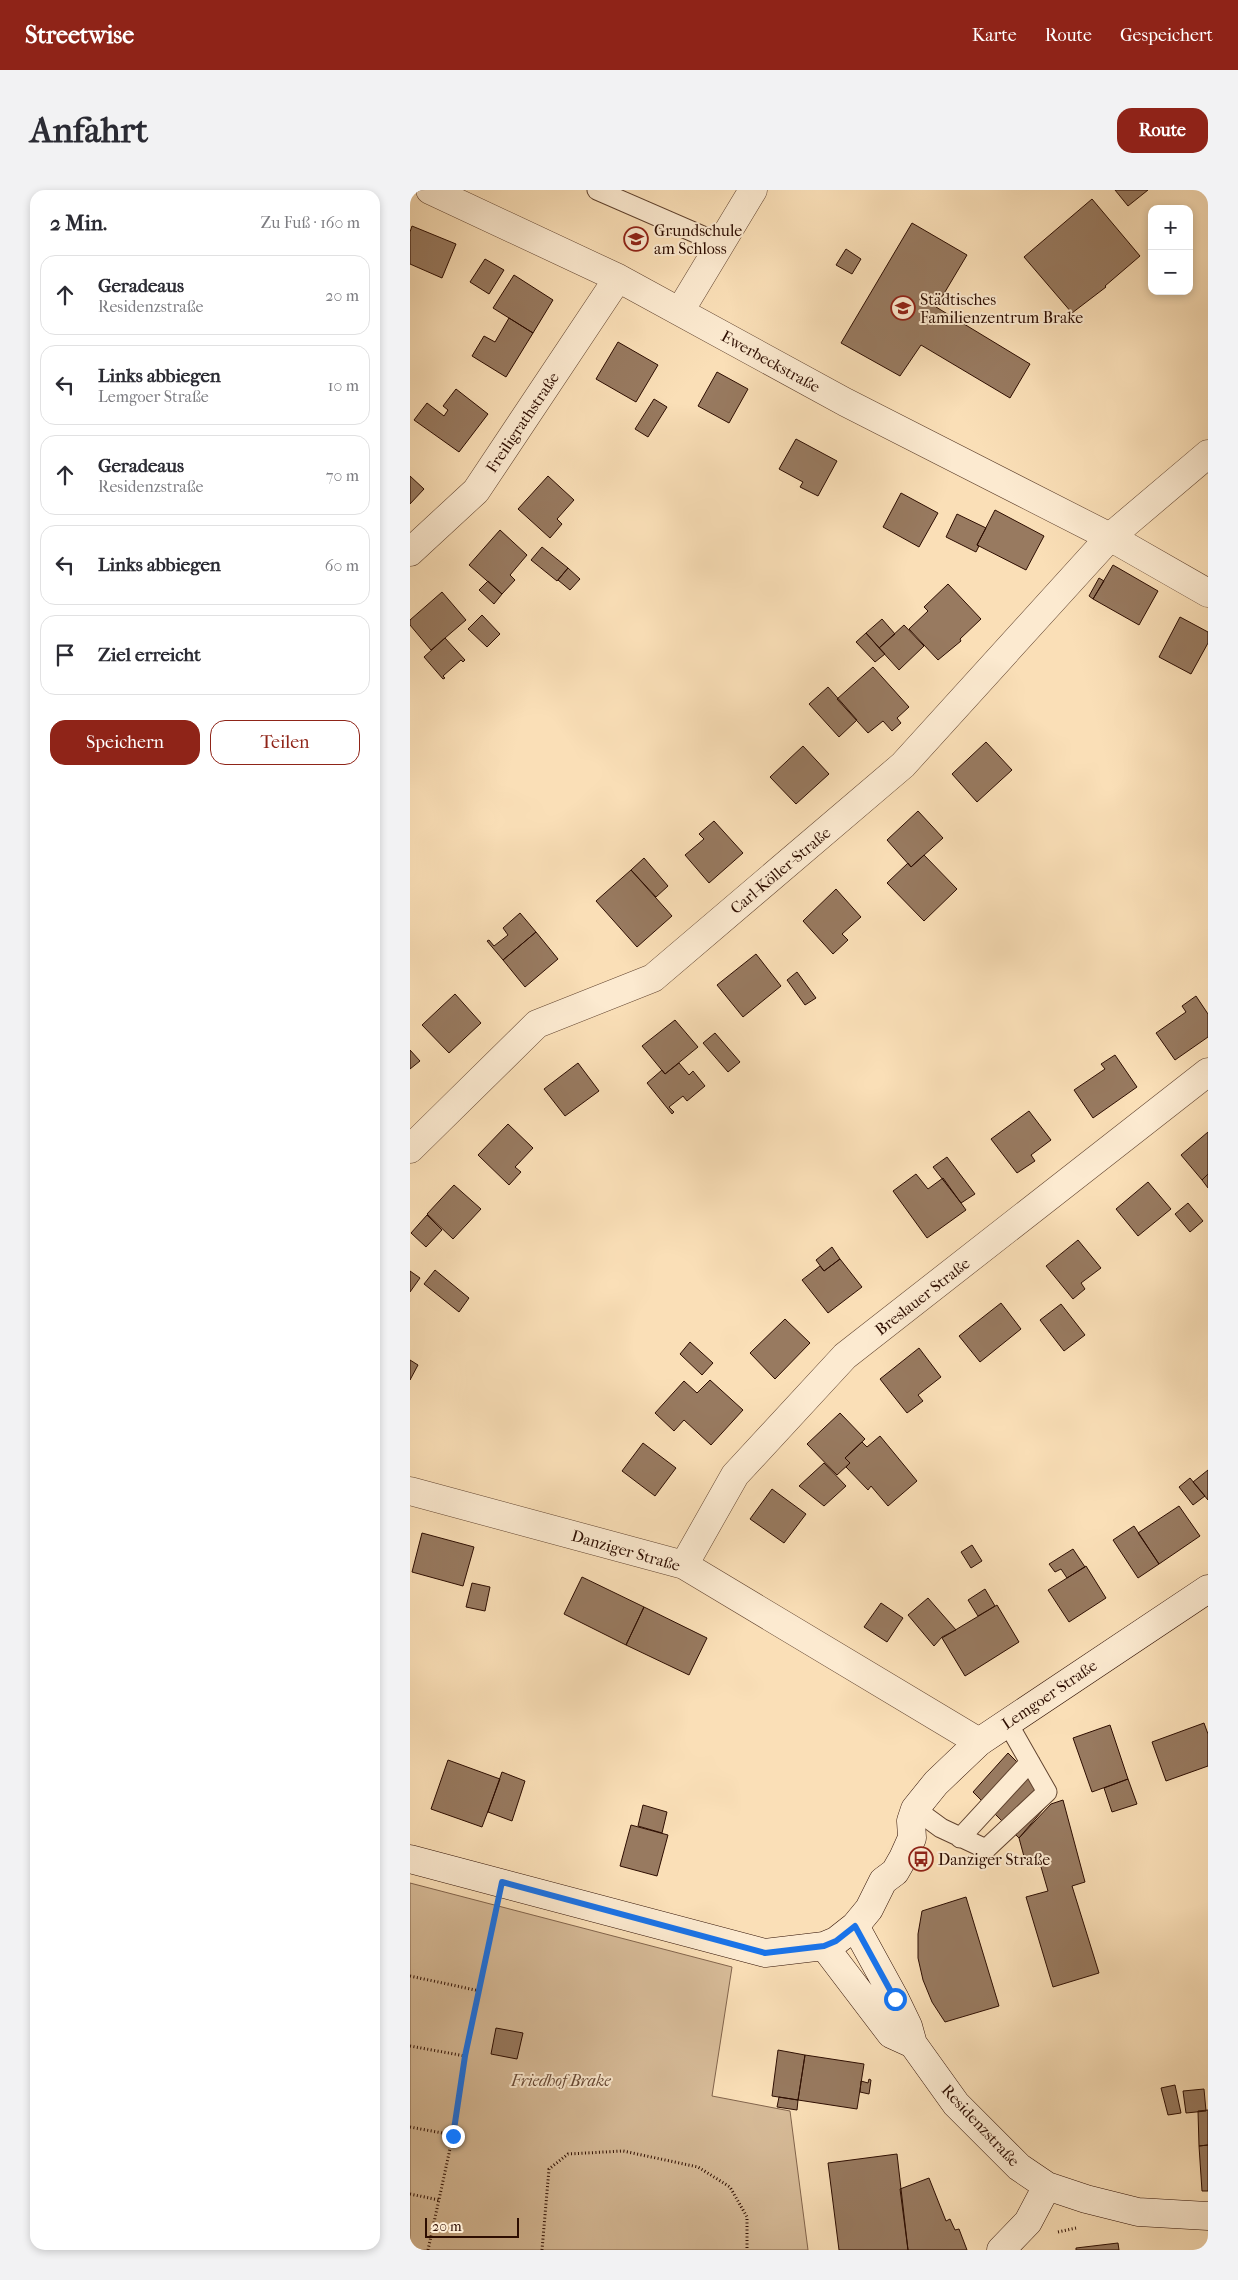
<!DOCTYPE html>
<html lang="de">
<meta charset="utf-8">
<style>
body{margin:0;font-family:"IM FELL French Canon",serif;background:#f2f2f3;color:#2b2b33}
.controls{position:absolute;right:15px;top:15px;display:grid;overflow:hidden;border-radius:10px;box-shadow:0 2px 8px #0003}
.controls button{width:45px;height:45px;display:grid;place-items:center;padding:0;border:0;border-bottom:1px solid #e1e1e2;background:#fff;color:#2b2b33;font:25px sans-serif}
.scale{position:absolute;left:15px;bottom:12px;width:94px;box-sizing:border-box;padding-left:5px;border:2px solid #2d0d01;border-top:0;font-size:14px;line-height:18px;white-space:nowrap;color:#2d0d01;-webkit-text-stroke:4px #fcead0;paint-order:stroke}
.stop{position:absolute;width:15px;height:15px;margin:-11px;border:4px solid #1a73e8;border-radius:50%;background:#fff}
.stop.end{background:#1a73e8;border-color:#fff;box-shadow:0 1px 5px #0008}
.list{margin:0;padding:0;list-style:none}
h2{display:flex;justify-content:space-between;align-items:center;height:65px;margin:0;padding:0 20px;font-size:21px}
h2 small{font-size:16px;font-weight:400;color:#7c7c81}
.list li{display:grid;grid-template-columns:32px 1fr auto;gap:15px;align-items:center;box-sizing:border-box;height:80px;margin:0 10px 10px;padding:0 10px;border:1px solid #e1e1e2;border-radius:15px}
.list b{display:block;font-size:19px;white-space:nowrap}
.list p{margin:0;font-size:16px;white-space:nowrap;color:#7c7c81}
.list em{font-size:16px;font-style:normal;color:#7c7c81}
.actions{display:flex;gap:10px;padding:15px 20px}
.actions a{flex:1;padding:11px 0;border:1px solid #8f2418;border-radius:15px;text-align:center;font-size:18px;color:#8f2418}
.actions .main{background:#8f2418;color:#fff}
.icon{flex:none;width:28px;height:28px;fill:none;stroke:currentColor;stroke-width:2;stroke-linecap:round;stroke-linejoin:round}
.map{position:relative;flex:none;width:798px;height:2060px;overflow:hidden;border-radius:15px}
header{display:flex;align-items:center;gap:30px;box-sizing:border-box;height:70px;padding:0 25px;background:#8f2418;color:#fff}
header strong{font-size:24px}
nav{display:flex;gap:28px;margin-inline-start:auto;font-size:18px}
.intro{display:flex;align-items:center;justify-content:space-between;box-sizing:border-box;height:120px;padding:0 30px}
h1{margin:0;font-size:35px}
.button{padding:12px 22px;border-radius:15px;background:#8f2418;color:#fff;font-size:18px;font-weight:700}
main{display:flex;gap:30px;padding:0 30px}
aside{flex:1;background:#fff;border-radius:15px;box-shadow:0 2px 8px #0003}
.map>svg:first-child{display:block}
</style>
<header>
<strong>Streetwise</strong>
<nav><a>Karte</a><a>Route</a><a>Gespeichert</a></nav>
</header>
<div class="intro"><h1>Anfahrt</h1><a class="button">Route</a></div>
<main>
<aside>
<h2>2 Min.<small>Zu Fuß · 160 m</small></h2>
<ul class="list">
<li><svg class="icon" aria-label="ahead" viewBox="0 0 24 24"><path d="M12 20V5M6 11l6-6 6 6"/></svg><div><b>Geradeaus</b><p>Residenzstraße</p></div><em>20 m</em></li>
<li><svg class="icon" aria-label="left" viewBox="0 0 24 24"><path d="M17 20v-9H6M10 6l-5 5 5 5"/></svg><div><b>Links abbiegen</b><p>Lemgoer Straße</p></div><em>10 m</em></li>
<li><svg class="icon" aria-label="ahead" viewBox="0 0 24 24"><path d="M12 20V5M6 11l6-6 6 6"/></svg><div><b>Geradeaus</b><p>Residenzstraße</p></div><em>70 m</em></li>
<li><svg class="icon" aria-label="left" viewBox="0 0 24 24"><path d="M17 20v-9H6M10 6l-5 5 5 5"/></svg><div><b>Links abbiegen</b></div><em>60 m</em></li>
<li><svg class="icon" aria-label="arrive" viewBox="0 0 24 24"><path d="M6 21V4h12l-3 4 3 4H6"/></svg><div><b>Ziel erreicht</b></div></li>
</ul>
<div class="actions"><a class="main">Speichern</a><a>Teilen</a></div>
</aside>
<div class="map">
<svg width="798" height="2060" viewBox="0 0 798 2060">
<rect width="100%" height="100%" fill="#fadfb7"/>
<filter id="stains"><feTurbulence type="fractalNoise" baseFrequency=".004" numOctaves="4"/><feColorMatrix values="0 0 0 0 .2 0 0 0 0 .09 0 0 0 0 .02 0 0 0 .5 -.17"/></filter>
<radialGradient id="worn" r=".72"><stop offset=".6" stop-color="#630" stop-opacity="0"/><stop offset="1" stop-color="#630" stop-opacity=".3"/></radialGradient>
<!-- green -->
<path fill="#d7bb98" stroke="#82644c" d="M 0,1693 L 322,1777 L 302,1906 L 380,1921 L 398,2060 L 0,2060 Z"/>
<!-- building -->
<path fill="#987a60" stroke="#2d0d01" d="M 705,0 L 738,0 L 718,16 Z
M 682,9 L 730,66 L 695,96 L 696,97 L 662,123 L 614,67 Z
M 502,33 L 557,65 L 526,117 L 620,174 L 600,208 L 511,155 L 490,186 L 431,153 Z
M 2,36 L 46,54 L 32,88 L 0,74 L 0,42 Z
M 436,59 L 451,69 L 442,84 L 426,75 Z
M 75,69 L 94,80 L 79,104 L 60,92 Z
M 104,85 L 143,110 L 123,143 L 83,118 Z
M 99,128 L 123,143 L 96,187 L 62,166 L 74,146 L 85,152 Z
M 208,152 L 248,175 L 226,212 L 186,189 Z
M 307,182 L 338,199 L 319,233 L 288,216 Z
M 46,199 L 78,224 L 49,262 L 4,230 L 17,213 L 34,226 L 38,220 L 33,216 Z
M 244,209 L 257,217 L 238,247 L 225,239 Z
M 386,249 L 427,271 L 408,306 L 390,297 L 393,292 L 369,279 Z
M 0,286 L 14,299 L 0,314 Z
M 138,286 L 164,310 L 147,329 L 152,334 L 140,348 L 108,319 Z
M 491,303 L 528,323 L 509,357 L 473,337 Z
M 585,320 L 634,346 L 616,380 L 567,355 Z
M 547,324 L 576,338 L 567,355 L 569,356 L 566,362 L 536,347 Z
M 90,340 L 117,365 L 100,385 L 105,390 L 92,404 L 59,375 Z
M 132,357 L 158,378 L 147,391 L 121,370 Z
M 703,375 L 748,401 L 729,435 L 683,409 Z
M 158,378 L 170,389 L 160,400 L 148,390 Z
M 689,388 L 694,391 L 683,409 L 679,406 Z
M 78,391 L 92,404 L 84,414 L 69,400 Z
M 538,394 L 571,429 L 550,449 L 551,451 L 528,470 L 499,439 L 518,421 L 514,417 Z
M 32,402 L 56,430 L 21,460 L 0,435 L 0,430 Z
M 72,425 L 90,444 L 77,457 L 58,439 Z
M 770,427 L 798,442 L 798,453 L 781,484 L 749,467 Z
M 472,429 L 485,444 L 469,458 L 456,443 Z
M 494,435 L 514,456 L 489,480 L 469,458 Z
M 456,443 L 475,464 L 465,472 L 446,452 Z
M 35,448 L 55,470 L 53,472 L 51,470 L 33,486 L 35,488 L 33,489 L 14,467 Z
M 463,477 L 499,517 L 487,528 L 491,533 L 482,541 L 473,531 L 458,543 L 427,509 Z
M 418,497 L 447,530 L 429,547 L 399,514 Z
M 576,552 L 602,580 L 567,612 L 542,584 Z
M 393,556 L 419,584 L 386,614 L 360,587 Z
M 508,621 L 533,648 L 501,677 L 477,650 Z
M 304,631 L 333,663 L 299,693 L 275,665 L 294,649 L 289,644 Z
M 514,665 L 547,699 L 514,731 L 477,693 L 498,673 L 501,677 Z
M 234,668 L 258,696 L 246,707 L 221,680 Z
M 221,680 L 262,726 L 227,757 L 186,711 Z
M 426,699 L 451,727 L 432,744 L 438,750 L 423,764 L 393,731 Z
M 110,723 L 126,742 L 93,770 L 77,751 L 79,750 L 84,756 L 98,745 L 93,738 Z
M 126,742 L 148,769 L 115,797 L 93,770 Z
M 346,764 L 371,796 L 333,827 L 307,795 Z
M 387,782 L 406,808 L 395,815 L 377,790 Z
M 45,804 L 71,833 L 39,863 L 12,835 Z
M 786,806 L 798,824 L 798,847 L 765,870 L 746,843 L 776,822 L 772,816 Z
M 265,830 L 288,857 L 255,884 L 232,856 Z
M 305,843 L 330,872 L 318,882 L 293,853 Z
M 0,860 L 10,871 L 0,879 Z
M 705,865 L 727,897 L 683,928 L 664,900 L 695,879 L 691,874 Z
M 168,873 L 189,901 L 155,926 L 134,899 Z
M 269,873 L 279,885 L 283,881 L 295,896 L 277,911 L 273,906 L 259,917 L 264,922 L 262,924 L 237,893 L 252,880 L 255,884 Z
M 619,921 L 641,950 L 621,965 L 625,971 L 607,983 L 581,949 Z
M 98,934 L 123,958 L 105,977 L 111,982 L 99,995 L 68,965 Z
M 798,942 L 798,984 L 792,990 L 771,965 Z
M 537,967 L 565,1004 L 551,1013 L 523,977 Z
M 506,984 L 518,999 L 533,988 L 556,1020 L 517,1048 L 483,1001 Z
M 798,984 L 798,998 L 792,990 Z
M 738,992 L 761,1019 L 728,1046 L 706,1019 Z
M 44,995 L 71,1019 L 43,1049 L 17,1024 Z
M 778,1013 L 793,1031 L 780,1042 L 765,1024 Z
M 17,1025 L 32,1040 L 16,1057 L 1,1043 Z
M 668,1050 L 691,1078 L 671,1093 L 675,1099 L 663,1109 L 636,1076 Z
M 422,1057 L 430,1069 L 414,1081 L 406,1070 Z
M 430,1069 L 452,1097 L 418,1123 L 392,1090 L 410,1076 L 414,1081 Z
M 25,1080 L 59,1108 L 49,1122 L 14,1094 Z
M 0,1081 L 10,1088 L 0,1102 Z
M 591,1113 L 611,1139 L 570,1172 L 549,1146 Z
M 651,1114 L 675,1145 L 654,1161 L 630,1130 Z
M 375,1129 L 400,1153 L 365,1189 L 340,1163 Z
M 280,1152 L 303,1173 L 292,1185 L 270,1164 Z
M 509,1158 L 531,1187 L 508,1205 L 513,1211 L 497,1223 L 470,1189 Z
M 0,1170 L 8,1175 L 0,1190 Z
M 300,1190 L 333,1220 L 301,1255 L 274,1230 L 264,1241 L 245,1223 L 274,1191 L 287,1203 Z
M 430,1223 L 455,1249 L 435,1268 L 440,1273 L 427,1285 L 397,1254 Z
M 470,1246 L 507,1291 L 478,1316 L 461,1296 L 458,1300 L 436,1277 L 440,1273 L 435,1268 L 452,1252 L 457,1257 Z
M 233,1253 L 266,1278 L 245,1306 L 212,1281 Z
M 414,1273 L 436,1296 L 414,1316 L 389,1296 Z
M 798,1280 L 798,1310 L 783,1292 Z
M 780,1288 L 795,1306 L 783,1315 L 769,1297 Z
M 362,1299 L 396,1324 L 374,1353 L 340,1329 Z
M 769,1316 L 790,1346 L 749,1374 L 728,1343 Z
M 724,1336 L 749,1374 L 728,1388 L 703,1350 Z
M 12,1343 L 64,1357 L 53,1396 L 2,1382 Z
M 562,1355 L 572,1371 L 561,1378 L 551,1362 Z
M 663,1359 L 675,1377 L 657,1388 L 651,1379 L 645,1382 L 639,1374 Z
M 676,1376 L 696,1408 L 659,1432 L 638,1400 Z
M 172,1387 L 234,1417 L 216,1455 L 154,1424 Z
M 62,1393 L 80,1397 L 75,1421 L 56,1417 Z
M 575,1399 L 585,1416 L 568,1426 L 558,1410 Z
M 518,1408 L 546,1440 L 532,1447 L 524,1456 L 498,1425 Z
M 471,1413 L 493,1428 L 477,1452 L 454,1437 Z
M 587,1415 L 609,1452 L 555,1486 L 532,1448 Z
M 234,1417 L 297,1448 L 279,1485 L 216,1455 Z
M 794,1533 L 798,1544 L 798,1576 L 756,1591 L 742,1552 Z
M 700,1535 L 718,1589 L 682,1602 L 663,1548 Z
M 598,1563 L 643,1608 L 609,1648 L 563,1602 Z
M 38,1570 L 90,1589 L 72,1637 L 21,1619 Z
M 92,1582 L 115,1591 L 102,1631 L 78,1622 Z
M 718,1589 L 727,1614 L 702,1622 L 694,1598 Z
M 653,1610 L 675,1692 L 662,1696 L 689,1783 L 643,1797 L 616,1707 L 638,1701 L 629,1670 L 616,1674 L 609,1648 L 641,1614 Z
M 233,1615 L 257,1622 L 252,1643 L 228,1636 Z
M 221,1635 L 258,1645 L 247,1686 L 210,1676 Z
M 556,1707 L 589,1816 L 535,1832 L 522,1812 L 513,1790 L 508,1768 L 508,1744 L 512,1721 Z
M 86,1838 L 113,1843 L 107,1869 L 81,1864 Z
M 368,1860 L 395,1865 L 388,1910 L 362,1906 Z
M 395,1865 L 454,1874 L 447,1919 L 388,1910 Z
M 459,1889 L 461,1890 L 459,1904 L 450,1902 L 451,1891 L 458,1893 Z
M 765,1895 L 771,1923 L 758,1925 L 751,1898 Z
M 794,1899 L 796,1921 L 776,1923 L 773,1901 Z
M 369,1907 L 388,1910 L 387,1920 L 367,1917 Z
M 798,1920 L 798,1955 L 789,1956 L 788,1921 Z
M 798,1955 L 798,2001 L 792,2001 L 789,1956 Z
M 487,1964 L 498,2060 L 429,2060 L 418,1973 Z
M 519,1988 L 536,2031 L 540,2029 L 545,2040 L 549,2039 L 557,2060 L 498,2060 L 490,1999 Z
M 708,2053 L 709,2060 L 666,2060 L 666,2058 Z"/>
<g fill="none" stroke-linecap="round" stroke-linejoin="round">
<!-- lane casing -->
<g stroke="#60422e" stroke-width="21">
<path id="lane" d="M 187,0 L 311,54
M 505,1619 L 531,1638 L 576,1659 L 637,1602 L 597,1532
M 550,1648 L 620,1572"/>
</g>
<!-- street casing -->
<g stroke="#60422e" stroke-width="29">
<path id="street" d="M 20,0 L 208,88 L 435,212 L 700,347 L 798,403
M 270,121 L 343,0
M 0,362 L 66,301 L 208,88
M 0,959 L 127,834 L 243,788 L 493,575 L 700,347 L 798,264
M 0,1301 L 274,1375 L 569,1552
M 274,1375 L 325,1285 L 435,1166 L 798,882"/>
</g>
<!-- secondary casing -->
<g stroke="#2d0d01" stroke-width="29">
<path id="secondary" d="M 0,1669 L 355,1763 L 414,1756 L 426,1751 L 445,1736 L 459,1719 L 473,1691 L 485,1682 L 493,1668 L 502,1648 L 501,1631 L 505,1619 L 526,1593 L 569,1552 L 798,1399
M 445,1736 L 485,1809 L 498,1836 L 503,1854 L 546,1914 L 609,1977 L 637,1996 L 676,2009 L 728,2022 L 798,2026
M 414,1756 L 481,1844 L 503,1854
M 591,2060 L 618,2032 L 637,1996"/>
</g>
<!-- path -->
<path stroke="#2d0d01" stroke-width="3" stroke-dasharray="1 2.5" stroke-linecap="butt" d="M 0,1786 L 70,1801
M 0,1856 L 55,1866
M 0,1937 L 43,1945
M 0,2004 L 29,2010
M 648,2042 L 666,2038
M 18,2060 L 43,1945 L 55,1866 L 85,1722
M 132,2060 L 139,1979 L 158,1964 L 213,1961 L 288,1977 L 320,1997 L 337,2027 L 337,2060"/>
<!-- lane -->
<use href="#lane" stroke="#fcead0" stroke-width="19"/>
<!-- street -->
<use href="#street" stroke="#fcead0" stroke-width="28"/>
<!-- secondary -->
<use href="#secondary" stroke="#fcead0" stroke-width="28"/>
</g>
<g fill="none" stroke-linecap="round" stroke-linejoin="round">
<!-- route -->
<path stroke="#1a73e8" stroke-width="6" d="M 43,1946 L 55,1866 L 92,1692 L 355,1763 L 414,1756 L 426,1751 L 445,1736 L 485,1809"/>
</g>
<!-- icons -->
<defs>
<g id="school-ring" transform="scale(1.25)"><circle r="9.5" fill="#fcead0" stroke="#8f2418" stroke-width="1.5"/><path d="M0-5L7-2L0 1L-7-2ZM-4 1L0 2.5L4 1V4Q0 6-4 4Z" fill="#8f2418"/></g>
<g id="bus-ring" transform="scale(1.25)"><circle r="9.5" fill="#fcead0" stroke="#8f2418" stroke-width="1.5"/><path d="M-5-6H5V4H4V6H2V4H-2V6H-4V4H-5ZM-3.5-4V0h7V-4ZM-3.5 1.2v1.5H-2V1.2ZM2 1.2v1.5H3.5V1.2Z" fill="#8f2418"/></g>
</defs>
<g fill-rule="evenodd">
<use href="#school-ring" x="226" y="49"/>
<use href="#school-ring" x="493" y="118"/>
<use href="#bus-ring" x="511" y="1669"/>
</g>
<g text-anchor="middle" stroke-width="4" stroke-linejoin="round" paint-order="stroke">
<!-- poi labels -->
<g font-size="16" fill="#2d0d01" stroke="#fcead0" text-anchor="start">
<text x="244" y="46">Grundschule<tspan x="244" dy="18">am Schloss</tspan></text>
<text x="510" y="115">Städtisches<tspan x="510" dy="18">Familienzentrum Brake</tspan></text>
<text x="528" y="1675">Danziger Straße</text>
</g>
<!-- street labels -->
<g font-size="16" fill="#2d0d01" stroke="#fcead0">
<text transform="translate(361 171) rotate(29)" y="6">Ewerbeckstraße</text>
<text transform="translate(112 232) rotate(-56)" y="6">Freiligrathstraße</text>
<text transform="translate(370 680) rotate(-40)" y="6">Carl-Köller-Straße</text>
<text transform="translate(512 1106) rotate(-38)" y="6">Breslauer Straße</text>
<text transform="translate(216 1360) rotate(16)" y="6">Danziger Straße</text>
<text transform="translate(639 1504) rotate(-34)" y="6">Lemgoer Straße</text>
<text transform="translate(571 1935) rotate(47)" y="6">Residenzstraße</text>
</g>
<!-- park labels -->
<g font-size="16" font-style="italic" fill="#684a36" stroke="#fcead0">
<text x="151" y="1896">Friedhof Brake</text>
</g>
</g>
<rect width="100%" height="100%" filter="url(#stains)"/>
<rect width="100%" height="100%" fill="url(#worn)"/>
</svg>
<div class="controls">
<button>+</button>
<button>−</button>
</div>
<div class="scale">20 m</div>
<div class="stop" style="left:485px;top:1809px"></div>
<div class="stop end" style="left:43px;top:1946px"></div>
</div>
</main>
